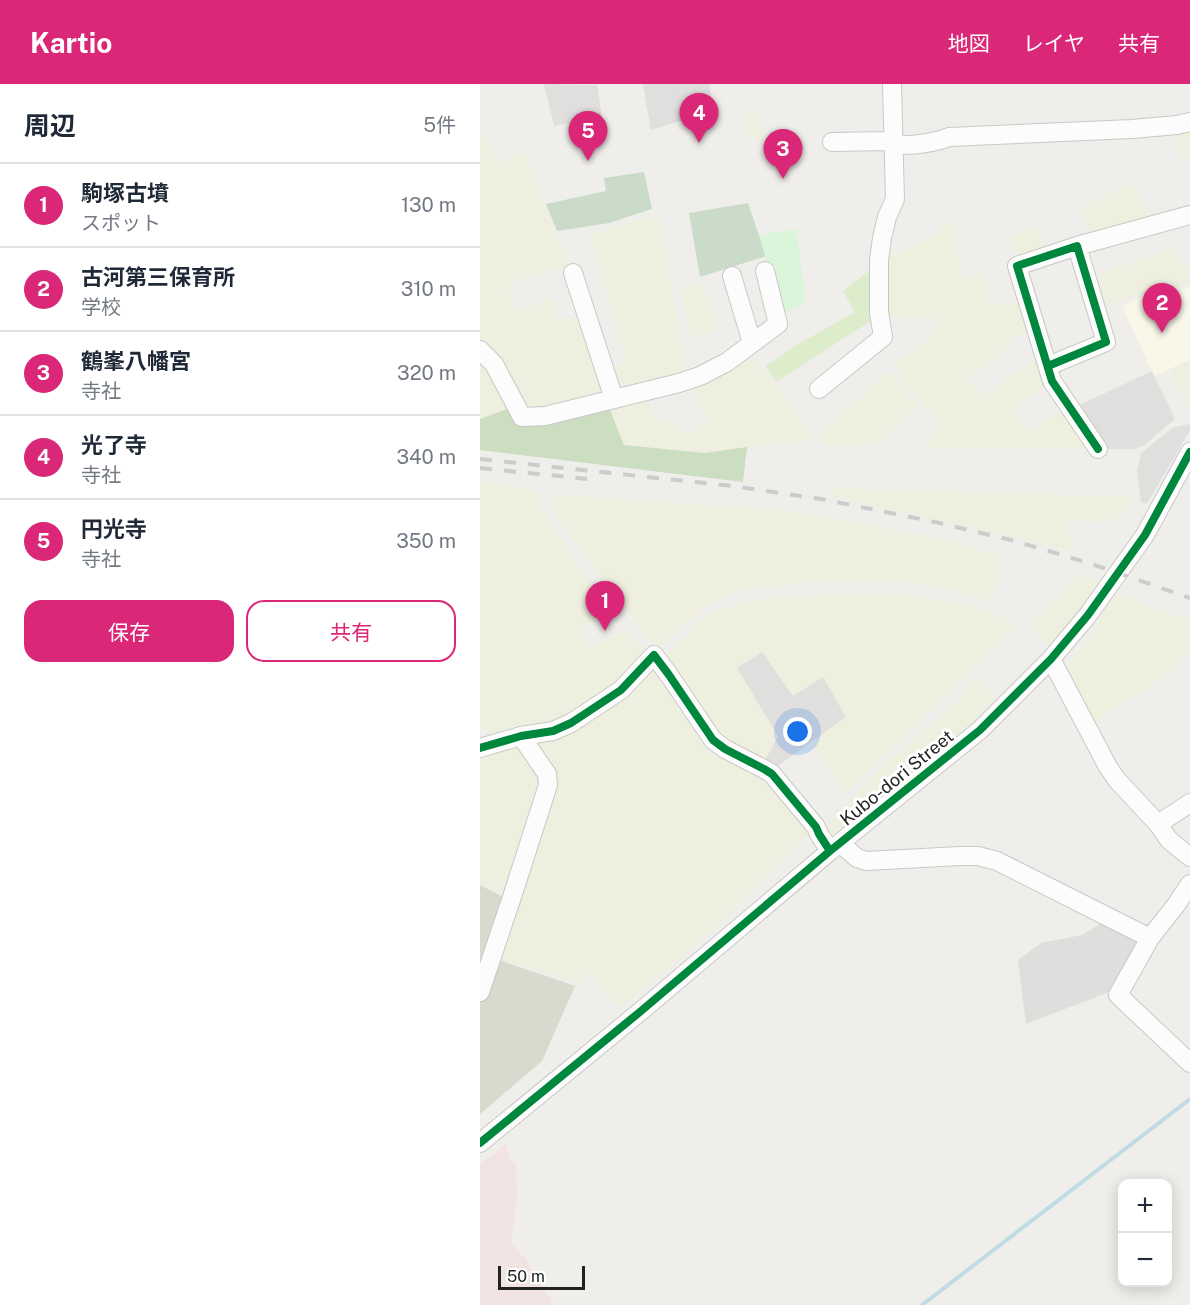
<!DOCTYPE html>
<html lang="ja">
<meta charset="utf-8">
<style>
body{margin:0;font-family:"Public Sans","Noto Sans JP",sans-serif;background:#f6f6f7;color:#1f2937}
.controls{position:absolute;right:18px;bottom:18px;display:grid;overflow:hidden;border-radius:12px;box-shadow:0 3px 15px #0003}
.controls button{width:54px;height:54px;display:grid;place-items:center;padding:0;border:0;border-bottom:2px solid #e0e1e3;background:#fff;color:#1f2937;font:30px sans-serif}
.scale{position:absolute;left:18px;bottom:15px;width:87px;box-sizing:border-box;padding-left:6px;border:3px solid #222;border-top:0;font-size:16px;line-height:21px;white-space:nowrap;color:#222;-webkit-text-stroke:4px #fff;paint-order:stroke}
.you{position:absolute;left:318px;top:648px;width:21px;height:21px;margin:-15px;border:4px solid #fff;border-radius:50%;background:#1a73e8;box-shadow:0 0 0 9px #1a73e833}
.badge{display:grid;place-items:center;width:39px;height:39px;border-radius:50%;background:#db2777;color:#fff;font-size:20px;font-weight:700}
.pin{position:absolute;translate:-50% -50px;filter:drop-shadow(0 2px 3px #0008)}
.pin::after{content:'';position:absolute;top:32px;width:21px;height:18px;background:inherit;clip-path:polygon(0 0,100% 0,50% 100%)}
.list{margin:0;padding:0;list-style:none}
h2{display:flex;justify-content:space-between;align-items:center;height:78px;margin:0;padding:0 24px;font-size:26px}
h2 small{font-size:20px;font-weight:400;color:#747a83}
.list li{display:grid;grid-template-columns:39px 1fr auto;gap:18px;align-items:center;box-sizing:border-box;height:84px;padding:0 24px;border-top:2px solid #e0e1e3}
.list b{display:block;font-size:22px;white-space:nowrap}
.list p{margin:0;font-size:20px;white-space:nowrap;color:#747a83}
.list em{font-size:20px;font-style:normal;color:#747a83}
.actions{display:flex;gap:12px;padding:18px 24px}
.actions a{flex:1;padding:14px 0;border:2px solid #db2777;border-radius:18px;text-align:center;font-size:21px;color:#db2777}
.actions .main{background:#db2777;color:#fff}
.map{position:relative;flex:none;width:710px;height:1221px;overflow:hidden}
header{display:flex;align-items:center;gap:36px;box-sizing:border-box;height:84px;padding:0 30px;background:#db2777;color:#fff}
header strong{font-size:28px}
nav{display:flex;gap:33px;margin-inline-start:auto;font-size:21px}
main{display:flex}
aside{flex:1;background:#fff}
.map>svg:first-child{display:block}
</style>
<header>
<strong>Kartio</strong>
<nav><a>地図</a><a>レイヤ</a><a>共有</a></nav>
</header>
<main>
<aside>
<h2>周辺<small>5件</small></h2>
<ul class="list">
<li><span class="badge">1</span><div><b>駒塚古墳</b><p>スポット</p></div><em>130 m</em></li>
<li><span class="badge">2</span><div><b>古河第三保育所</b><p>学校</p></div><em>310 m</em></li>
<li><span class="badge">3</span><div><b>鶴峯八幡宮</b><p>寺社</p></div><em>320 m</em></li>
<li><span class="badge">4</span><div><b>光了寺</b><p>寺社</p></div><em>340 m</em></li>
<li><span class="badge">5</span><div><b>円光寺</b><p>寺社</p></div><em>350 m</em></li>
</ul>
<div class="actions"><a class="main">保存</a><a>共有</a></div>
</aside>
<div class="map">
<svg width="710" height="1221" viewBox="0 0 710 1221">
<rect width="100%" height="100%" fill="#f0eeeb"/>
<!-- commercial -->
<path fill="#f1e3e1" d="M 26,1060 L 30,1077 L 36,1080 L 37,1116 L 31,1158 L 37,1167 L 44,1173 L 71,1216 L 70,1221 L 0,1221 L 0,1081 Z"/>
<!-- education -->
<path fill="#f8f7e8" d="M 710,202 L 710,276 L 674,292 L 642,222 L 667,210 L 672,220 Z"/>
<!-- religious -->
<path fill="#dededc" d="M 624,836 L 662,854 L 629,908 L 546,940 L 538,876 L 561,859 L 602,851 L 618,841 Z"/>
<!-- construction -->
<path fill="#d9d9cd" d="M 0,801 L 25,814 L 4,871 L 95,902 L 62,977 L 0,1030 Z"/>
<!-- farmland -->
<path fill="#efefdf" d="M 279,26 L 282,54 L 268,55 L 265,27 Z
M 710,43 L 710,70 L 700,73 L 693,46 Z
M 5,49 L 17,79 L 45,67 L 57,103 L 89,182 L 35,197 L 29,211 L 37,227 L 71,215 L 79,236 L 103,232 L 127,311 L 67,327 L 44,326 L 0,261 L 0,50 Z
M 653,98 L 670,137 L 613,155 L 601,124 Z
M 178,130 L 206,286 L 137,307 L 131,285 L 147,278 L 109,149 L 134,144 Z
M 471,134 L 483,194 L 504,189 L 510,219 L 545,219 L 552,247 L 532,253 L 527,264 L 486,295 L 504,312 L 560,270 L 569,300 L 532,326 L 548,347 L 586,324 L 614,365 L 442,365 L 464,340 L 440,319 L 423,297 L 412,276 L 435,268 L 456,246 L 461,235 L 399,232 L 399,176 L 411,172 L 453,152 Z
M 559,143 L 566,167 L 537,176 L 530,152 Z
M 697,164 L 710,198 L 674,215 L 669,207 L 620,224 L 610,193 Z
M 223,200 L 238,244 L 211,256 L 202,207 Z
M 270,267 L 335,355 L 225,369 L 144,361 L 130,325 L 165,316 L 179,340 L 193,337 L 199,346 L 212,350 L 228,336 L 212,303 Z
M 0,275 L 9,283 L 27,325 L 0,335 Z
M 710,276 L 710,324 L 689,286 Z
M 409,287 L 437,321 L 398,360 L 348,361 L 339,352 Z
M 0,398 L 56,407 L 59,421 L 103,487 L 133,527 L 102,542 L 107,564 L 146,547 L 167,570 L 139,600 L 85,635 L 9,656 L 0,638 Z
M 351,404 L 652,413 L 646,427 L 630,438 L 585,436 L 595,467 L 351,412 Z
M 70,410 L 304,426 L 474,457 L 519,472 L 513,518 L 470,505 L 416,497 L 326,498 L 293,502 L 257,508 L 228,522 L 176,564 L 76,432 Z
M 598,490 L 622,498 L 570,564 L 550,541 L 578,513 Z
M 360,510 L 414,510 L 495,522 L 513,528 L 536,542 L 366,709 L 330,658 L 366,633 L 313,612 L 283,568 L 299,653 L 283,680 L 233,656 L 180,572 L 191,566 L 223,536 L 242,525 L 265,519 L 291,514 Z
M 635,510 L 710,536 L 710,562 L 694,586 L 614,639 L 584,585 L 609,555 Z
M 172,583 L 238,673 L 288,694 L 331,747 L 236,843 L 140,923 L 106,887 L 100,899 L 21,875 L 76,687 L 48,663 L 91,649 L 116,632 Z
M 497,594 L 515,613 L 496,636 L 350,755 L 344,744 L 393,691 L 475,620 Z
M 38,657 L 61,694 L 26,811 L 0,800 L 0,670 Z"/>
<!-- grass -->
<path fill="#ddeccb" d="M 394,183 L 394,235 L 296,298 L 286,282 L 315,262 L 375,228 L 363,207 Z"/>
<!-- forest -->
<path fill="#cbdec1" d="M 128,321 L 144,361 L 225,369 L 267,363 L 263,398 L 0,366 L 0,335 L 27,325 L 42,343 Z"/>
<!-- cemetery -->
<path fill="#cadbca" d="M 164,88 L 172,125 L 129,139 L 77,147 L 66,120 L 126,107 L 124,94 Z
M 268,119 L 286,172 L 220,193 L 209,129 Z"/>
<!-- park -->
<path fill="#daf5da" d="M 316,145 L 326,217 L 302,230 L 279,151 Z"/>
<!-- parking -->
<path fill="#e0dfde" d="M 64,0 L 117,1 L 122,34 L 74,42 Z
M 163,0 L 230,0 L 232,27 L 171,46 Z
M 672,287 L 695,335 L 664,361 L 655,365 L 618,365 L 591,325 Z
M 710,340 L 710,346 L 667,420 L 661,418 L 657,388 L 661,369 L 692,344 Z
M 282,568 L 313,612 L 343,593 L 366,633 L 295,684 L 283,680 L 298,652 L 257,584 Z"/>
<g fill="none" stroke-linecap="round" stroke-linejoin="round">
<!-- stream -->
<path stroke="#bfdbe3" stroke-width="4" d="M 442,1221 L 710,1015"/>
<!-- minor casing -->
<g stroke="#c9c8c7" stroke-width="20">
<path id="minor" d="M 352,58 L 407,57 C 421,65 454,59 469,53 L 652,45 L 697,41 L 710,38
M 597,162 L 710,131
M 93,189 L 134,315
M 252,192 L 272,259
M 0,266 L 14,280 L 42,333 L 65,332 L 199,299 L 220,292 L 247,278 L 298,240 L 285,187
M 568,282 L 626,258 L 597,162 L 537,182 L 572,297 L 618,365
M 339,305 L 403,253 L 399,228 L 399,176 L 402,154 L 407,133 L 415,115 L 412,0
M 571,575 L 628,683 L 637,696 L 678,740 L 689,756 L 710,773
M 0,664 L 41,652 L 73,647 L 91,639 L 141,606 L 174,571 L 189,591 L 233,656 L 245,665 L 284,685 L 292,690 L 336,743 L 339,750 L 350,767
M 678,740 L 710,719
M 360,759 L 377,774 L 386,777 L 480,772 L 498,772 L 517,777 L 670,854
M 710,800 L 696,821 L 670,854 L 638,911 L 710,979
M 0,908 L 32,813 L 68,701 L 67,690 L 41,652
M 0,1059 L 161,927 L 350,767 L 500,646 L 571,575 L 608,531 L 665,451 L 710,368"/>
</g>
<!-- minor -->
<use href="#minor" stroke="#fdfcfc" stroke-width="18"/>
<!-- rail -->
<path stroke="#ccc" stroke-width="4" stroke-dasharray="12 12" stroke-linecap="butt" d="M 0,375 L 252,402 L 341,415 L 455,438 L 535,457 L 612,480 L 710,514
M 0,384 L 107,395"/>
<!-- cycleway casing -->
<g stroke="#fff" stroke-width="11">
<path id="cycleway" d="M 568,282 L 626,258 L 597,162 L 537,182 L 572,297 L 618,365
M 0,664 L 41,652 L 73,647 L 91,639 L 141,606 L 174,571 L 189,591 L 233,656 L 245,665 L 284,685 L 292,690 L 336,743 L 339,750 L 350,767
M 0,1059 L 161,927 L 350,767 L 500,646 L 571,575 L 608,531 L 665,451 L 710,368"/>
</g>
<!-- cycleway -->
<use href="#cycleway" stroke="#00873e" stroke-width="8"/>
</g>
<g text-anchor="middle" stroke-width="6" stroke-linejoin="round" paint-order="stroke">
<!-- street labels -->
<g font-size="18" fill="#222" stroke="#fff">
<text transform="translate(417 694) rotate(-39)" y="6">Kubo-dori Street</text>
</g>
</g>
</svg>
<div class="controls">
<button>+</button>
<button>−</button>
</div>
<div class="scale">50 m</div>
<div class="you"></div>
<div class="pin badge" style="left:125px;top:547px">1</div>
<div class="pin badge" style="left:682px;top:249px">2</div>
<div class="pin badge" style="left:303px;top:95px">3</div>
<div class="pin badge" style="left:219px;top:59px">4</div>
<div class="pin badge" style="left:108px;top:77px">5</div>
</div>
</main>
